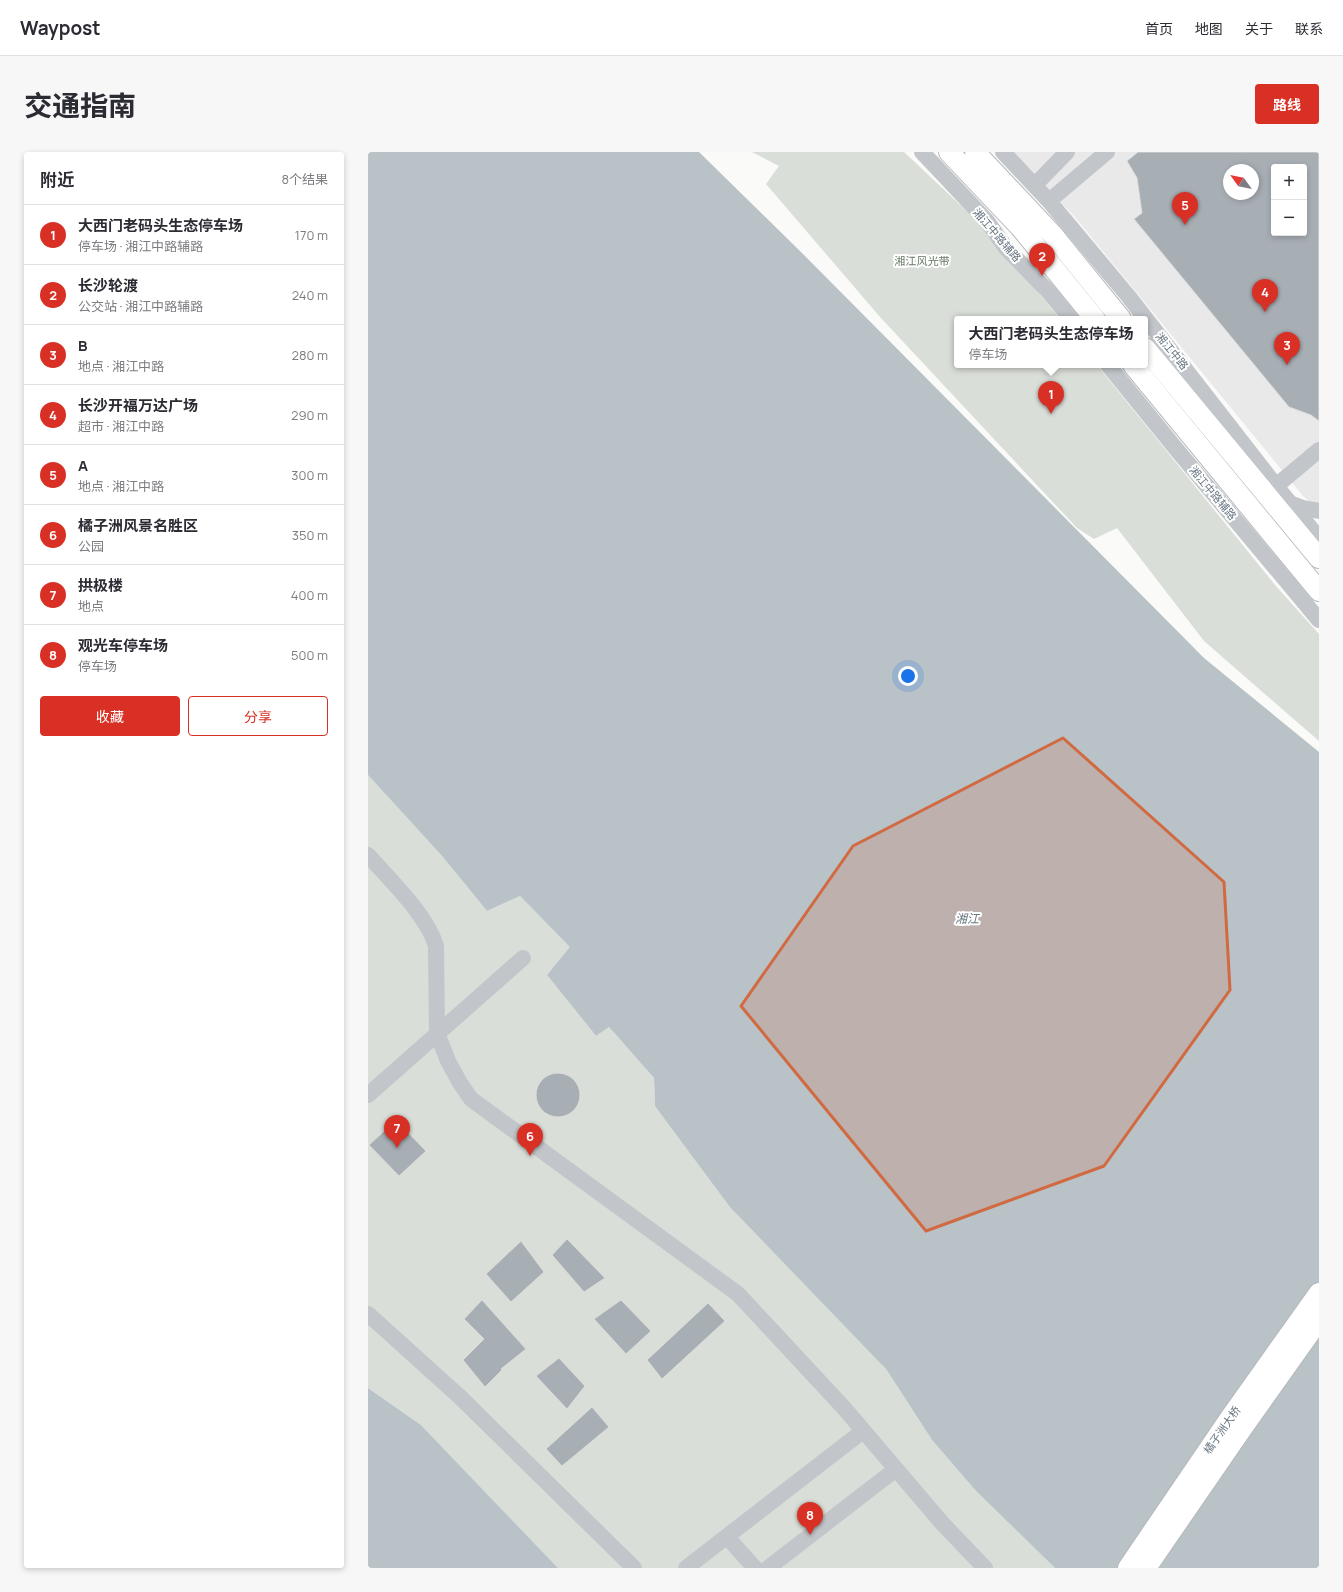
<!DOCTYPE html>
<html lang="zh">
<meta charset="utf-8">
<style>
body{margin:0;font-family:Manrope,"Noto Sans SC",sans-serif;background:#f7f7f7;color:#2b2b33}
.controls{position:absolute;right:12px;top:12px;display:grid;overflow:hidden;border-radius:4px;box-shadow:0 2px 6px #0003}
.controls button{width:36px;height:36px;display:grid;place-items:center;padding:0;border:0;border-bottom:1px solid #e1e1e2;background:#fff;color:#2b2b33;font:20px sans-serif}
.compass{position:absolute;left:855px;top:12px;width:36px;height:36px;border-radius:50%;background:#fff;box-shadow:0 2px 6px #0003;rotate:303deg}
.you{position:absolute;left:540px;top:524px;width:14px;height:14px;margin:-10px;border:3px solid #fff;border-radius:50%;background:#1a73e8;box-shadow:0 0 0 6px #1a73e833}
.badge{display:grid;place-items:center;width:26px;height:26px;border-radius:50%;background:#d93025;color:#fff;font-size:13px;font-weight:700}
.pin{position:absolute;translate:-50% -33px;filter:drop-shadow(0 1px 2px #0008)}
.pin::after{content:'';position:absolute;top:21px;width:14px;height:12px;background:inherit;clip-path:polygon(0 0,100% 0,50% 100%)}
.popup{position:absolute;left:586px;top:164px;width:194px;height:52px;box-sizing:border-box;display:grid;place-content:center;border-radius:4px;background:#fff;filter:drop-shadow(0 1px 3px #0005);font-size:13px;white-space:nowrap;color:#7c7c81}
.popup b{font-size:15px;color:#2b2b33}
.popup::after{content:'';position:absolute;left:50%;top:100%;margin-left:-8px;border:8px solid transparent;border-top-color:#fff}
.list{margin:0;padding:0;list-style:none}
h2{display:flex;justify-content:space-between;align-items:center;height:52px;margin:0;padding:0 16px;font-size:17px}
h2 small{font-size:13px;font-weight:400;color:#7c7c81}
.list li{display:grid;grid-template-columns:26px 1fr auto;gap:12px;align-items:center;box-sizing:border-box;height:60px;padding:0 16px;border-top:1px solid #e1e1e2}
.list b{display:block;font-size:15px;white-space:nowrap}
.list p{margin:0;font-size:13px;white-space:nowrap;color:#7c7c81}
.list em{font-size:13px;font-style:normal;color:#7c7c81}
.actions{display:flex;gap:8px;padding:12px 16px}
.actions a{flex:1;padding:9px 0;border:1px solid #d93025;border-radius:4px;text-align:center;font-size:14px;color:#d93025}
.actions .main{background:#d93025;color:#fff}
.map{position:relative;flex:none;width:951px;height:1416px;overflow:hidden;border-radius:4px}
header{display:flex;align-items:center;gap:24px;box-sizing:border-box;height:56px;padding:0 20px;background:#fff;border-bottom:1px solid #e1e1e2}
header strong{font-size:19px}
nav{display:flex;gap:22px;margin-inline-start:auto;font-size:14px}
.intro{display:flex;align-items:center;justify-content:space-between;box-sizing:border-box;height:96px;padding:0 24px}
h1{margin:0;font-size:28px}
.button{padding:10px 18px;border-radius:4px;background:#d93025;color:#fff;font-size:14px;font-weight:700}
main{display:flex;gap:24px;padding:0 24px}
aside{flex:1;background:#fff;border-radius:4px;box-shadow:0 2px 6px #0003}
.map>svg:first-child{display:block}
</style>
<header>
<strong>Waypost</strong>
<nav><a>首页</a><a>地图</a><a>关于</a><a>联系</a></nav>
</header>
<div class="intro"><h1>交通指南</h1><a class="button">路线</a></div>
<main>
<aside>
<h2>附近<small>8个结果</small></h2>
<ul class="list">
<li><span class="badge">1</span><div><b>大西门老码头生态停车场</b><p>停车场 · 湘江中路辅路</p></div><em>170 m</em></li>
<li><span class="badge">2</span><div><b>长沙轮渡</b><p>公交站 · 湘江中路辅路</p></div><em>240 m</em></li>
<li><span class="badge">3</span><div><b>B</b><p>地点 · 湘江中路</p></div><em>280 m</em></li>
<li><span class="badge">4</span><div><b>长沙开福万达广场</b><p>超市 · 湘江中路</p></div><em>290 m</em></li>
<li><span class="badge">5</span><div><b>A</b><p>地点 · 湘江中路</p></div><em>300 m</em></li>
<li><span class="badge">6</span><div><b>橘子洲风景名胜区</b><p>公园</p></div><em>350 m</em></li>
<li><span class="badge">7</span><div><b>拱极楼</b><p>地点</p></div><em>400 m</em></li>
<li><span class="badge">8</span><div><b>观光车停车场</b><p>停车场</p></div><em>500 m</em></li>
</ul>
<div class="actions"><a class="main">收藏</a><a>分享</a></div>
</aside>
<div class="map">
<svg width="951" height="1416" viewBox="0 0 951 1416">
<rect width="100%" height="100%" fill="#fafaf8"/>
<!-- built -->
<path fill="#e8e9e8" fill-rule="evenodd" d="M 645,0 L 951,0 L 951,354 L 943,351 L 935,344 L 706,64 ZM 906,15 L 936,15 L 936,81 L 906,81 ZM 861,18 L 885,18 L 885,42 L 861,42 Z"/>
<!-- green -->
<path fill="#daded8" d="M 384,0 L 536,0 L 603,63 L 635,97 L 692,167 L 589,167 L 589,213 L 729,213 L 907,433 L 951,482 L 951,589 L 836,489 L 749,376 L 726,387 L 709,376 L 512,165 L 398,32 L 411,14 Z
M 0,623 L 74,704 L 119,759 L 152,744 L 203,795 L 179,823 L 228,884 L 241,875 L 286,926 L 287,954 L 518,1217 L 564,1288 L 608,1339 L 687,1416 L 190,1416 L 53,1273 L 0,1236 Z"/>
<!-- water -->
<path fill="#b9c2c7" d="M 0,0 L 331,0 L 434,101 L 836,506 L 951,600 L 951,1416 L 687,1416 L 608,1339 L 564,1288 L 518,1217 L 362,1055 L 287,954 L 286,926 L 241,875 L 228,884 L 179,823 L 202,795 L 152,744 L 119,759 L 74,704 L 0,623 Z
M 0,1236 L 53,1273 L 190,1416 L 0,1416 Z"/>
<!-- building -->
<path fill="#a7aeb4" stroke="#dcdcda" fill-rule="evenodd" d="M 770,0 L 951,0 L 951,269 L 943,263 L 921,255 L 766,67 L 774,61 L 769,26 L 759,9 ZM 906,15 L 936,15 L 936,81 L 906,81 ZM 861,18 L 885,18 L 885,42 L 861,42 Z
M168 943a22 22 0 1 1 44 0a22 22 0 1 1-44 0Z
M 28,968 L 58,999 L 31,1024 L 1,993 Z
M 199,1087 L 237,1126 L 216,1140 L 184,1103 Z
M 153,1089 L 176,1120 L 143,1150 L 118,1122 Z
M 114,1148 L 158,1197 L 133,1217 L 134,1218 L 117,1235 L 95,1208 L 116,1187 L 96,1167 Z
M 253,1148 L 283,1179 L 258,1202 L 226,1167 Z
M 340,1151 L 357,1169 L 294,1227 L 279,1208 Z
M 191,1206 L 217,1234 L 199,1257 L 168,1224 Z
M 224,1255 L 241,1275 L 194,1314 L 178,1297 Z"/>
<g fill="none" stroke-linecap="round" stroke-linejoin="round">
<!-- major casing -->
<g stroke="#b6b9bd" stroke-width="22">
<path id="major" d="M 581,0 L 653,76 L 727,167
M 607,0 L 685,83 L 753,167
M 777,196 L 951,406
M 765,213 L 951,439
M 760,1416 L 862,1266 L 951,1141
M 778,1416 L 875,1275 L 951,1168"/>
</g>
<!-- minor -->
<path stroke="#c2c5c9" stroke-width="16" d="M 554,0 L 619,69 L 638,96 L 679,138 L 703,167
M 635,0 L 681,49 L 761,145 L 908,334 L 951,386
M 667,33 L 699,0
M 681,49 L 739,0
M 740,213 L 809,298 L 951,468
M 908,334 L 951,298
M 924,352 L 935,356 L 951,359
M 0,703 C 22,728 59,763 68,794 L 69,881 L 80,909 L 92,931 L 103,947 L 370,1142 L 476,1256 L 574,1371 L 617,1416
M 0,943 L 155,806
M 0,1162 L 92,1245 L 266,1416
M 359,1385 L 387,1416
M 318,1416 L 495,1279
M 400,1416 L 528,1317"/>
<!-- major -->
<use href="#major" stroke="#fff" stroke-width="20"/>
</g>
<!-- marked area -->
<path fill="#d16941" fill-opacity="0.2" stroke="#d16941" stroke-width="3" stroke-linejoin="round" d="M 695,586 L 856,730 L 862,838 L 736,1014 L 558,1079 L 373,854 L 485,694 Z"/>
<g text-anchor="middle" stroke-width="4" stroke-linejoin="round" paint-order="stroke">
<!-- street labels -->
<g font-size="11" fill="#677480" stroke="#fff">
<text transform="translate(629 83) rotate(49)" y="4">湘江中路辅路</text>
<text transform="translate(804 199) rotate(51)" y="4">湘江中路</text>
<text transform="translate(845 341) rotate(50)" y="4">湘江中路辅路</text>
<text transform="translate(854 1278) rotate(-55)" y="4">橘子洲大桥</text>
</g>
<!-- park labels -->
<g font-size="11" fill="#687866" stroke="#fff">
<text x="554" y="113">湘江风光带</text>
</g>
<!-- water labels -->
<g font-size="12" font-style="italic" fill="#687980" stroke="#fff">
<text x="599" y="771">湘江</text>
</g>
</g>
</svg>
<div class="controls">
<button>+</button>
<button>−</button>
</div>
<svg class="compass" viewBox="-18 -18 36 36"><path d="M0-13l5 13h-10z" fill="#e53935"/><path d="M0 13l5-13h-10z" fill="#7c7c81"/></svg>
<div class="you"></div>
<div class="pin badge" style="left:683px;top:262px">1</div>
<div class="popup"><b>大西门老码头生态停车场</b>停车场</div>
<div class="pin badge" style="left:674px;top:124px">2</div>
<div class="pin badge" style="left:919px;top:213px">3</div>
<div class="pin badge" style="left:897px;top:160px">4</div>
<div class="pin badge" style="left:817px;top:73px">5</div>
<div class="pin badge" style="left:162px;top:1004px">6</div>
<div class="pin badge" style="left:29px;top:996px">7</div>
<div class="pin badge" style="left:442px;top:1383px">8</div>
</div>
</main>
